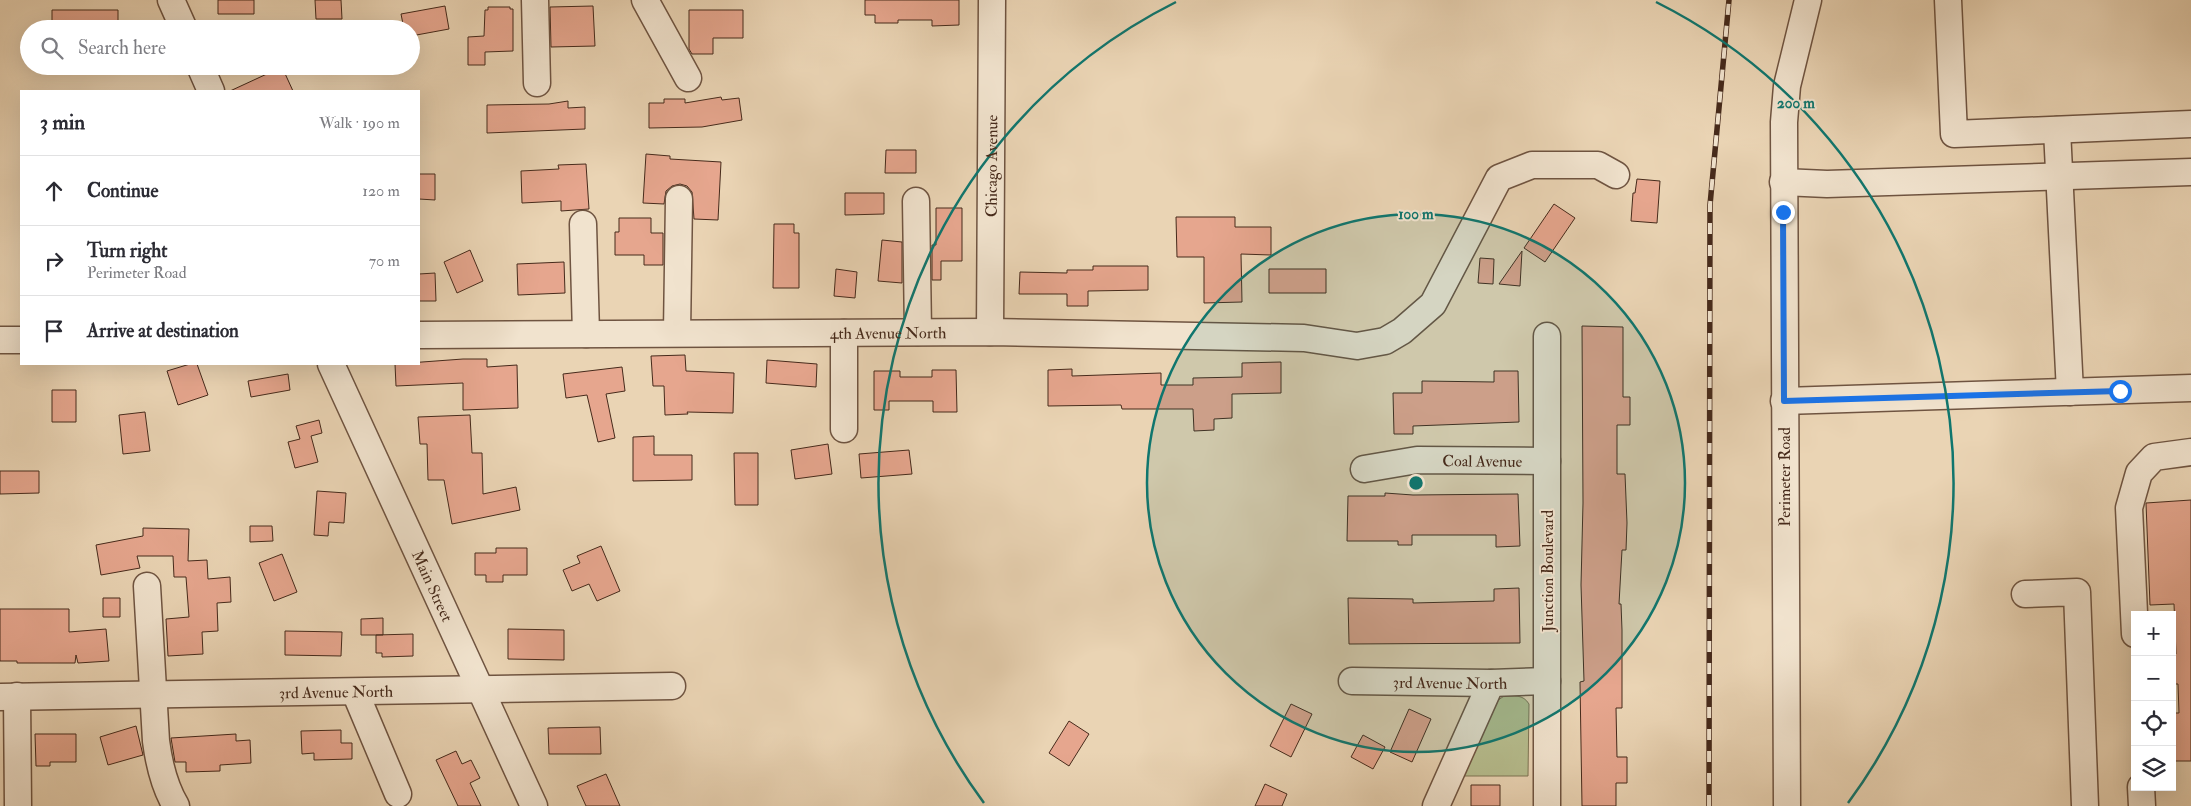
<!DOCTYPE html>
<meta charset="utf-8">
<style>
body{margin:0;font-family:"IM FELL Double Pica",serif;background:#f7f7f7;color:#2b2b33}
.controls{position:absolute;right:15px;bottom:15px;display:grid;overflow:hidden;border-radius:0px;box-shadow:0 5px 20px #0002}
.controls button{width:45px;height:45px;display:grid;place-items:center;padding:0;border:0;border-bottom:1px solid #e1e1e2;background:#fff;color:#2b2b33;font:25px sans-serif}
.stop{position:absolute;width:15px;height:15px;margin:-11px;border:4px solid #1a73e8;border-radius:50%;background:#fff}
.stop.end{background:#1a73e8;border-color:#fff;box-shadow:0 1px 5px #0008}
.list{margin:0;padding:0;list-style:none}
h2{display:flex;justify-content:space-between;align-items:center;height:65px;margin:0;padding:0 20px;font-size:21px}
h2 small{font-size:16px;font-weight:400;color:#7c7c81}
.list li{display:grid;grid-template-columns:32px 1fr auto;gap:15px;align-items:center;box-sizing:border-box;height:70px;padding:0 20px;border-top:1px solid #e1e1e2}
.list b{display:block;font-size:19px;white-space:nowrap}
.list p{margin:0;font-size:16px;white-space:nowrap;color:#7c7c81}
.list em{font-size:16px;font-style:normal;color:#7c7c81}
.icon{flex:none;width:28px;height:28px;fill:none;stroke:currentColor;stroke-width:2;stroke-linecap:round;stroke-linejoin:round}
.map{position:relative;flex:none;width:2191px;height:806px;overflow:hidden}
.search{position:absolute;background:#fff;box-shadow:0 5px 20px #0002;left:20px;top:20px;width:400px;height:55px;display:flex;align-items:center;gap:12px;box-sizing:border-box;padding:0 18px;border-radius:28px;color:#7c7c81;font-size:19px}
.panel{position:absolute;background:#fff;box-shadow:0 5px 20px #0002;left:20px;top:90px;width:400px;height:275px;border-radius:0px}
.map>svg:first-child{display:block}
</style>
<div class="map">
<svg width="2191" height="806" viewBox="0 0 2191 806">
<rect width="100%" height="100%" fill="#ead4b4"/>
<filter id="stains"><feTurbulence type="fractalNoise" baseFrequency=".004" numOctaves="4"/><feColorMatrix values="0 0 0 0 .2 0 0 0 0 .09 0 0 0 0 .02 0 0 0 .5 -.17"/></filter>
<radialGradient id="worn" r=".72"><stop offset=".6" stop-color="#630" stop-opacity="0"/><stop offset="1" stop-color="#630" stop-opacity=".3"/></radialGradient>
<!-- green -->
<path fill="#b6bd8e" stroke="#7e7454" d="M 1504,696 C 1514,696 1523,694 1529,704 L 1528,776 L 1462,776 L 1497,701 Z"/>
<!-- building -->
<path fill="#e6a68e" stroke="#462a1b" d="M 218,0 L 254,0 L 254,14 L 218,14 Z
M 315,0 L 341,0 L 342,19 L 316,19 Z
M 865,0 L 959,0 L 959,25 L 932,26 L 932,20 L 898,20 L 898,23 L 875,23 L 875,15 L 865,15 Z
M 445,6 L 449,29 L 411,36 L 411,29 L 404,29 L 401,14 Z
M 593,6 L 595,46 L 551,47 L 550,7 Z
M 488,7 L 510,7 L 510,9 L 513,9 L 513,51 L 485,52 L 485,65 L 468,65 L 468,37 L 484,36 L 485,10 L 488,10 Z
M 52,10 L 118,10 L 118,29 L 52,29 Z
M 689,10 L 743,10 L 743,38 L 713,38 L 713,54 L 692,54 L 689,49 Z
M 282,67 L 293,91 L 230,91 Z
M 721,97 L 722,100 L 739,98 L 742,120 L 702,127 L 649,128 L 649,103 L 664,103 L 664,99 L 685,99 L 685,103 Z
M 568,101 L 568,108 L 585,107 L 585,129 L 487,133 L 487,105 L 549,104 Z
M 886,150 L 916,150 L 916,173 L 885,173 Z
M 646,154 L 670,156 L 670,159 L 721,162 L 718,220 L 694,219 L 692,192 L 687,186 L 680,184 L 672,186 L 666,191 L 664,204 L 643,203 Z
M 586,164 L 589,209 L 561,211 L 561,201 L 522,203 L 521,171 L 559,169 L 558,165 Z
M 419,174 L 435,174 L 435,200 L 419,199 Z
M 1637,179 L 1660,181 L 1657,223 L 1631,221 L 1633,193 L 1635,193 Z
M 845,193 L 884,193 L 884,214 L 845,215 Z
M 1554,204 L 1575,218 L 1545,262 L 1524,248 Z
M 936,208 L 962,208 L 962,261 L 941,261 L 941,280 L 932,280 L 932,245 L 936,245 Z
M 1176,217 L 1235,217 L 1235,227 L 1271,227 L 1271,255 L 1241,254 L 1242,302 L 1204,303 L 1204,257 L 1177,257 Z
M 619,218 L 651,218 L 651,233 L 663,233 L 663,265 L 644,265 L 644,255 L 615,255 L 615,232 L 619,232 Z
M 774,224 L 794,224 L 794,233 L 799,233 L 799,288 L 773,288 Z
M 882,240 L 902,242 L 902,283 L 878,281 Z
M 470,250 L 483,281 L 457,293 L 444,262 Z
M 1522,251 L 1520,286 L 1499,284 Z
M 1480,258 L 1494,259 L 1493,284 L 1478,283 Z
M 564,262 L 565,293 L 518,295 L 517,264 Z
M 1093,266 L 1148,266 L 1148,290 L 1088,291 L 1088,306 L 1067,306 L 1067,294 L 1019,294 L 1020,272 L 1067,273 L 1067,270 L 1093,270 Z
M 836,269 L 857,272 L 855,298 L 834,296 Z
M 1269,269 L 1326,269 L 1326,293 L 1269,293 Z
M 435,273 L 436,301 L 419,301 L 419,274 Z
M 1582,326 L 1623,327 L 1623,397 L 1630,397 L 1630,425 L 1617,425 L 1617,474 L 1625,474 L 1627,523 L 1626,550 L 1622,550 L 1619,604 L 1621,604 L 1622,630 L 1622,708 L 1616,708 L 1617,757 L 1627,757 L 1627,783 L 1616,783 L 1616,806 L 1582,806 L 1580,682 L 1584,681 L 1581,585 L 1583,503 Z
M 685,355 L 686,371 L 734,373 L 733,413 L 687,412 L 688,414 L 665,415 L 664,386 L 653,386 L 651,356 Z
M 463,359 L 487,359 L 487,367 L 517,365 L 518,408 L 463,410 L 463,383 L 396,386 L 395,364 Z
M 767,360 L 817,364 L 816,387 L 766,383 Z
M 1281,362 L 1281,393 L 1232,394 L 1232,418 L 1214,419 L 1214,430 L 1194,431 L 1193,409 L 1122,409 L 1121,405 L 1048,406 L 1048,370 L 1072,369 L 1072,376 L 1161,373 L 1161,385 L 1193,385 L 1193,378 L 1242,377 L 1242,363 Z
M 190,364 L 197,364 L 208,395 L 178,405 L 167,371 Z
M 622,367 L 625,391 L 606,394 L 615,438 L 598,442 L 587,395 L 566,398 L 563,374 Z
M 932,370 L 956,370 L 957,412 L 933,412 L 933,401 L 889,401 L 889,410 L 874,410 L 874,371 L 900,371 L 900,377 L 932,377 Z
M 1494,371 L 1518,371 L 1519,422 L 1413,426 L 1413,434 L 1394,434 L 1393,393 L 1422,393 L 1422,381 L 1494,382 Z
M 288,374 L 290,390 L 251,397 L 248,381 Z
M 52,390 L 76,390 L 76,422 L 52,422 Z
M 145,412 L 150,451 L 123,454 L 119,415 Z
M 470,415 L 472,453 L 482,453 L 483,494 L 516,487 L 520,510 L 452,524 L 444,480 L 428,480 L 427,444 L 420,444 L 418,417 Z
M 319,420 L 322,433 L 311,436 L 318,462 L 295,468 L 288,442 L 300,439 L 296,426 Z
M 654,436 L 654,455 L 692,455 L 692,480 L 633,481 L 633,437 Z
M 828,444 L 832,474 L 795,479 L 791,450 Z
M 909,450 L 912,474 L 861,478 L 859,454 Z
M 734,453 L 758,453 L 758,505 L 735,505 Z
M 0,471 L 39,471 L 39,493 L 0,494 Z
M 317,491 L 346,493 L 344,523 L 329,522 L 328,536 L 314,535 Z
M 1385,493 L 1413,495 L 1518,494 L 1520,546 L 1496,547 L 1496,535 L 1412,535 L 1412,545 L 1398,545 L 1398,541 L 1347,541 L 1348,496 L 1385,496 Z
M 2191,500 L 2191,761 L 2172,761 L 2172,713 L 2179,713 L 2178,684 L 2172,684 L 2172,654 L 2176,654 L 2174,604 L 2150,605 L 2146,503 Z
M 250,526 L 272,526 L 273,541 L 250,542 Z
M 143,528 L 189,529 L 188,561 L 207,560 L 208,579 L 230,577 L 231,602 L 217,603 L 218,631 L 202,632 L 203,654 L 168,656 L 166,619 L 189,617 L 186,577 L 174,577 L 173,556 L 137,556 L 140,568 L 101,575 L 96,545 L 143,536 Z
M 601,546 L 620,591 L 597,601 L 589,584 L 572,591 L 563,570 L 580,563 L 577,556 Z
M 496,548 L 527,548 L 527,575 L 503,575 L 503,582 L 486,582 L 486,575 L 475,575 L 475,553 L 496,553 Z
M 282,554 L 297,592 L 274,601 L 259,563 Z
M 1519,588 L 1520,643 L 1349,644 L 1348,598 L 1413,599 L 1413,603 L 1494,601 L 1494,589 Z
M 103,598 L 120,598 L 120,617 L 103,617 Z
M 0,609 L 69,609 L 69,632 L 106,629 L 109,661 L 78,663 L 76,655 L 75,663 L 17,663 L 17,661 L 0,661 Z
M 383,618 L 383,635 L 361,635 L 361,619 Z
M 508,629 L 564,630 L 564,660 L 508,659 Z
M 285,631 L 342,632 L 341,656 L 285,655 Z
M 413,634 L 413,656 L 382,657 L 382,653 L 376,653 L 376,635 Z
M 1291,704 L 1312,714 L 1291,757 L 1270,746 Z
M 1409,709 L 1431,719 L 1412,762 L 1390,752 Z
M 1069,721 L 1089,734 L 1069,766 L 1049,753 Z
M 136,726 L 143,755 L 108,765 L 100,737 Z
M 600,727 L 601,754 L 549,754 L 548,728 Z
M 341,730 L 341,743 L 352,743 L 352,759 L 314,760 L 314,753 L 302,754 L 301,731 Z
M 35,734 L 76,734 L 76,762 L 50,762 L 50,766 L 36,766 Z
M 236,734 L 236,741 L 250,740 L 251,763 L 220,765 L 220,771 L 186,772 L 186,762 L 175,762 L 171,738 Z
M 1363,735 L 1385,747 L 1373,769 L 1351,757 Z
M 456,751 L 462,764 L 471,760 L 480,778 L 470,783 L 481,806 L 458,806 L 436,760 Z
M 606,774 L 620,806 L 586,806 L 577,786 Z
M 1265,784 L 1287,794 L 1282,806 L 1255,806 Z
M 1471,785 L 1500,785 L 1500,806 L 1471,806 Z"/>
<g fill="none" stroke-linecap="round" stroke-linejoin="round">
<!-- minor casing -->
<g stroke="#6f5441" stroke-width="29">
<g id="minor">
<path d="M 171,0 L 184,29"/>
<path d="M 535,0 L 537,83"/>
<path d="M 645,0 L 688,78"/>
<path d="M 1948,0 L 1954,134 L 2191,124"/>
<path d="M 200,66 L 211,91"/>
<path d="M 2057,130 L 2070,392"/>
<path d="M 1783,182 L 1827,184 L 2191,172"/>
<path d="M 916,201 L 918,332"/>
<path d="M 583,224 L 586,334"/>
<path id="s1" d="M 990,332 L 992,0"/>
<path d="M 677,333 L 679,199"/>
<path id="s2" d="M 419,335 L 990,332 L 1304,338 L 1357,346 L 1385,341 L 1402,331 L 1433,304 L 1499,178 L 1532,165 L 1598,165 L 1616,175"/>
<path d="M 0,340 L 21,340"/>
<path id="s3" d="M 331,364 L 534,806"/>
<path d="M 1784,401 L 2191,388"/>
<path d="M 844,429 L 844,333"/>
<path id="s4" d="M 1364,469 L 1417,460 L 1547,461"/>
<path d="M 147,586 L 156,741 C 159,764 164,786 176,806"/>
<path d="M 2025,594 L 2077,592 L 2085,806"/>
<path d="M 2135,634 L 2129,508 L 2139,473 L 2154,457 L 2191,452"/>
<path id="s5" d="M 1352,681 L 1491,683 L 1547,681"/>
<path d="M 355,692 L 398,794"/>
<path d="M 17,696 L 18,806"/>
<path id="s6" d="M 0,697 L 672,686"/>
<path d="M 2141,787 L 2142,806"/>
<path d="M 1436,806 L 1491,683"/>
<path d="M 1547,806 L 1547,336"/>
<path d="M 1787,806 L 1784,122 L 1787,86 L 1808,0"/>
</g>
</g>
<!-- minor -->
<use href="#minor" stroke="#f1e3ce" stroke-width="26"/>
<!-- rail casing -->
<g stroke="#462a1b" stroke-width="5.5">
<path id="rail" d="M 1709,806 L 1710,205 L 1729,0"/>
</g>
<!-- rail -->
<use href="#rail" stroke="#f1e3ce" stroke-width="4" stroke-dasharray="11" stroke-linecap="butt"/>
</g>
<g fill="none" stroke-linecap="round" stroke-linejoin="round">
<!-- route -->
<path stroke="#1a73e8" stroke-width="6" d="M 1783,212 L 1784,401 L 2120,391"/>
</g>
<!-- distance rings -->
<circle cx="1416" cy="483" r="269" fill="#0f766e" fill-opacity=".12"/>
<g fill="none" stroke="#0f766e" stroke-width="2.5">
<circle cx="1416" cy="483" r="269"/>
<path d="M984 803A538 538 0 0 1 1176 2M1656 2A538 538 0 0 1 1848 803"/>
</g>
<g text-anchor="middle" stroke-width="4" stroke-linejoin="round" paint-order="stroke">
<!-- street labels -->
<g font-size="16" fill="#462a1b" stroke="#f1e3ce">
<text dy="6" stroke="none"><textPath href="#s1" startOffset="166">Chicago Avenue</textPath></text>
<text dy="6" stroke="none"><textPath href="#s2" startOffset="469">4th Avenue North</textPath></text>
<text dy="6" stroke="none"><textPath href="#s4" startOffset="119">Coal Avenue</textPath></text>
<text transform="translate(1784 477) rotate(-90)" y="6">Perimeter Road</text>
<text transform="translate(1547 571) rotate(-90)" y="6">Junction Boulevard</text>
<text dy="6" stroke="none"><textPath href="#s3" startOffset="244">Main Street</textPath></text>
<text dy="6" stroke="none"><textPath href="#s5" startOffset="98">3rd Avenue North</textPath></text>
<text dy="6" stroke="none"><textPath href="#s6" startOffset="336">3rd Avenue North</textPath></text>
</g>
</g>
<circle cx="1416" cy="483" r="8" fill="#0f766e" stroke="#f1e3ce" stroke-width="2.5"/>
<g font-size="15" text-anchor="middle" font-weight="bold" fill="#0f766e" stroke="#f1e3ce" stroke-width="4" stroke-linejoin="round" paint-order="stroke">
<text x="1796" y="108">200 m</text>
<text x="1416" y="219">100 m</text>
</g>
<rect width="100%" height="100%" filter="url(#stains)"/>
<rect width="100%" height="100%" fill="url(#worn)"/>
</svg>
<div class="controls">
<button>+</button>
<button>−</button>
<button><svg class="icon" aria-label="locate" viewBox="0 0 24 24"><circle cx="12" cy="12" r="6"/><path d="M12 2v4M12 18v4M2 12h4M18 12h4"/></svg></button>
<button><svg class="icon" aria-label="layers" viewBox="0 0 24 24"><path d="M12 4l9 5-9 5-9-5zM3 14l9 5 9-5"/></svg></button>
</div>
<div class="stop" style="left:2120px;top:391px"></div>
<div class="stop end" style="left:1783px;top:212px"></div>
<div class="search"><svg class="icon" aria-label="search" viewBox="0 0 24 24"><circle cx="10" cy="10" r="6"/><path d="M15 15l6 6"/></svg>Search here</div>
<section class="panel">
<h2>3 min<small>Walk · 190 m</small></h2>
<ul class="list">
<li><svg class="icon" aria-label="ahead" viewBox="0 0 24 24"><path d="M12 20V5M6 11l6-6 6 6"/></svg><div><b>Continue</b></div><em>120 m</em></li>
<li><svg class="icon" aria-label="right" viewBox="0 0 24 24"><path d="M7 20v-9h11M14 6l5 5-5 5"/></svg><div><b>Turn right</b><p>Perimeter Road</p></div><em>70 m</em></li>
<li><svg class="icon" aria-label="arrive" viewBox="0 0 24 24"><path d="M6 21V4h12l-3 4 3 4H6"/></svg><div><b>Arrive at destination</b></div></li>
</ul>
</section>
</div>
